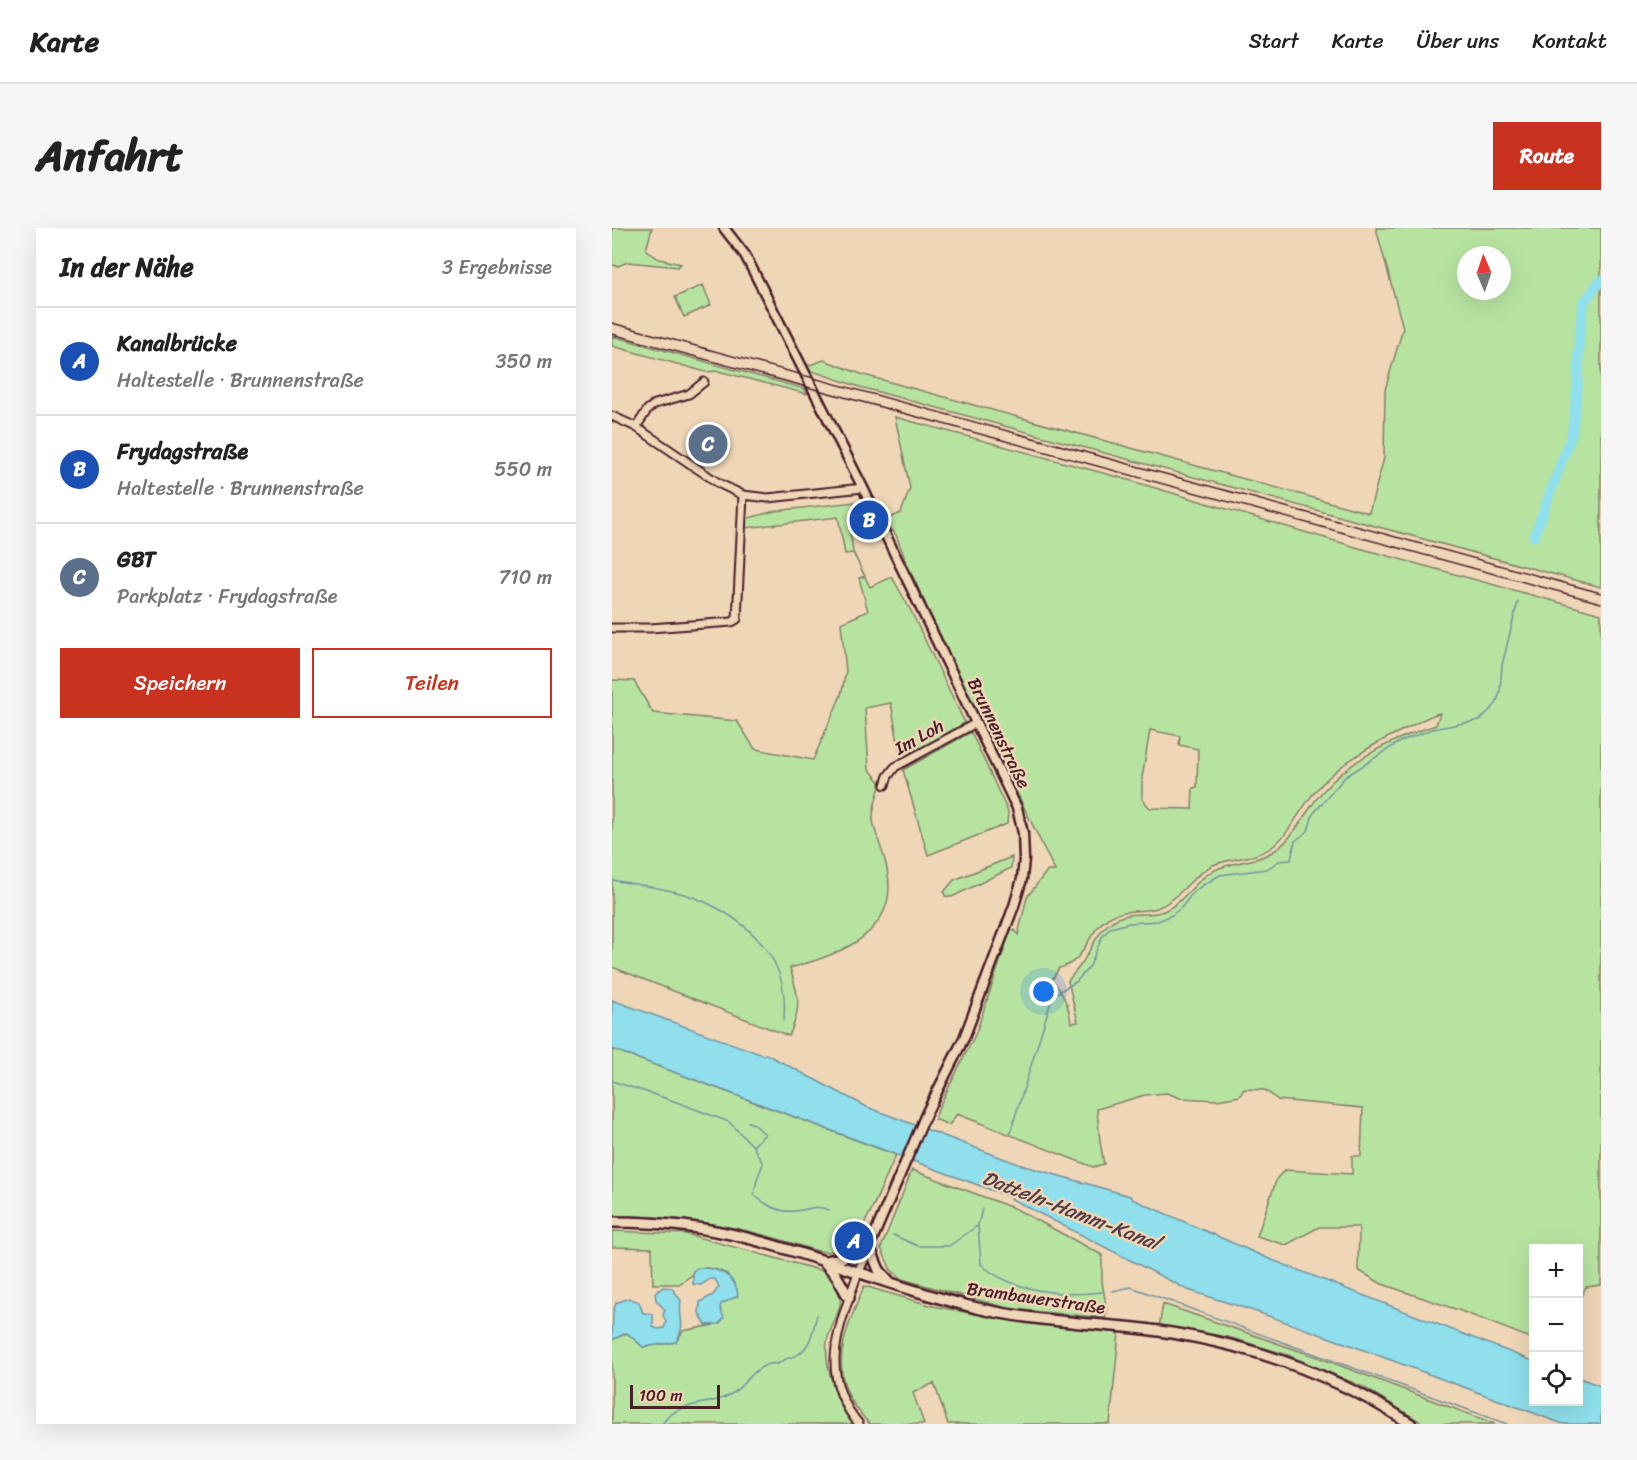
<!DOCTYPE html>
<html lang="de">
<meta charset="utf-8">
<style>
body{margin:0;font-family:Sriracha,sans-serif;background:#f6f6f6;color:#222}
.controls{position:absolute;right:18px;bottom:18px;display:grid;overflow:hidden;border-radius:0px;box-shadow:0 6px 24px #0002}
.controls button{width:54px;height:54px;display:grid;place-items:center;padding:0;border:0;border-bottom:2px solid #e0e0e0;background:#fff;color:#222;font:30px sans-serif}
.compass{position:absolute;left:845px;top:18px;width:54px;height:54px;border-radius:50%;background:#fff;box-shadow:0 6px 24px #0002;rotate:358deg}
.scale{position:absolute;left:18px;bottom:15px;width:90px;box-sizing:border-box;padding-left:6px;border:3px solid #4a1f2b;border-top:0;font-size:16px;line-height:21px;white-space:nowrap;color:#4a1f2b;-webkit-text-stroke:4px #efd6b7;paint-order:stroke}
.you{position:absolute;left:432px;top:764px;width:21px;height:21px;margin:-15px;border:4px solid #fff;border-radius:50%;background:#1a73e8;box-shadow:0 0 0 9px #1a73e833}
.badge{display:grid;place-items:center;width:39px;height:39px;border-radius:50%;background:#c8321e;color:#fff;font-size:20px;font-weight:700}
.pin{position:absolute;translate:-50% -50%;border:3px solid #fff;box-shadow:0 2px 6px #0006}
.list{margin:0;padding:0;list-style:none}
h2{display:flex;justify-content:space-between;align-items:center;height:78px;margin:0;padding:0 24px;font-size:26px}
h2 small{font-size:20px;font-weight:400;color:#767676}
.list li{display:grid;grid-template-columns:39px 1fr auto;gap:18px;align-items:center;box-sizing:border-box;height:108px;padding:0 24px;border-top:2px solid #e0e0e0}
.list b{display:block;font-size:22px;white-space:nowrap}
.list p{margin:0;font-size:20px;white-space:nowrap;color:#767676}
.list em{font-size:20px;font-style:normal;color:#767676}
.actions{display:flex;gap:12px;padding:18px 24px}
.actions a{flex:1;padding:14px 0;border:2px solid #c8321e;border-radius:0px;text-align:center;font-size:21px;color:#c8321e}
.actions .main{background:#c8321e;color:#fff}
.icon{flex:none;width:33px;height:33px;fill:none;stroke:currentColor;stroke-width:2;stroke-linecap:round;stroke-linejoin:round}
.map{position:relative;flex:none;width:989px;height:1196px;overflow:hidden;border-radius:0px}
header{display:flex;align-items:center;gap:36px;box-sizing:border-box;height:84px;padding:0 30px;background:#fff;border-bottom:2px solid #e0e0e0}
header strong{font-size:28px}
nav{display:flex;gap:33px;margin-inline-start:auto;font-size:21px}
.intro{display:flex;align-items:center;justify-content:space-between;box-sizing:border-box;height:144px;padding:0 36px}
h1{margin:0;font-size:42px}
.button{padding:15px 27px;border-radius:0px;background:#c8321e;color:#fff;font-size:21px;font-weight:700}
main{display:flex;gap:36px;padding:0 36px}
aside{flex:1;background:#fff;border-radius:0px;box-shadow:0 6px 24px #0002}
.map>svg:first-child{display:block}
</style>
<header>
<strong>Karte</strong>
<nav><a>Start</a><a>Karte</a><a>Über uns</a><a>Kontakt</a></nav>
</header>
<div class="intro"><h1>Anfahrt</h1><a class="button">Route</a></div>
<main>
<aside>
<h2>In der Nähe<small>3 Ergebnisse</small></h2>
<ul class="list">
<li><span class="badge" style="background:#1a4fb4">A</span><div><b>Kanalbrücke</b><p>Haltestelle · Brunnenstraße</p></div><em>350 m</em></li>
<li><span class="badge" style="background:#1a4fb4">B</span><div><b>Frydagstraße</b><p>Haltestelle · Brunnenstraße</p></div><em>550 m</em></li>
<li><span class="badge" style="background:#5c6f8a">C</span><div><b>GBT</b><p>Parkplatz · Frydagstraße</p></div><em>710 m</em></li>
</ul>
<div class="actions"><a class="main">Speichern</a><a>Teilen</a></div>
</aside>
<div class="map">
<svg width="989" height="1196" viewBox="0 0 989 1196">
<rect width="100%" height="100%" fill="#efd6b7"/>
<filter id="ink" filterUnits="userSpaceOnUse"><feTurbulence type="fractalNoise" baseFrequency=".0167" numOctaves="2"/><feDisplacementMap in="SourceGraphic" scale="12" xChannelSelector="R" yChannelSelector="G"/><feConvolveMatrix kernelMatrix="1 2 1 2 8 2 1 2 1" color-interpolation-filters="sRGB"/></filter>
<g filter="url(#ink)">
<!-- green -->
<path fill="#b7e3a1" stroke="#808166" stroke-width="1.5" fill-rule="evenodd" d="M 0,0 L 40,0 L 34,22 L 47,31 L 69,36 L 66,39 L 16,34 L 6,38 L 0,37 Z
M 764,0 L 989,0 L 989,359 L 248,159 L 197,142 L 195,138 L 212,132 L 252,147 L 757,285 L 772,230 L 773,162 L 791,100 ZM 854,27 L 890,27 L 890,63 L 854,63 Z
M 91,57 L 99,77 L 72,89 L 63,69 Z
M 0,108 L 193,161 L 195,166 L 106,143 L 94,144 L 0,118 Z
M 283,189 L 506,249 L 747,320 L 989,386 L 989,1057 L 974,1059 L 970,1067 L 967,1068 L 966,1020 L 921,1020 L 921,1111 L 849,1083 L 770,1056 L 746,1042 L 747,999 L 707,999 L 674,1017 L 645,1008 L 665,950 L 673,942 L 740,946 L 740,928 L 749,928 L 751,880 L 666,872 L 653,862 L 632,861 L 628,868 L 605,872 L 568,870 L 555,865 L 533,867 L 485,881 L 488,914 L 492,936 L 481,939 L 345,886 L 337,897 L 323,891 L 327,879 L 364,805 L 398,704 L 403,702 L 406,707 L 415,669 L 435,643 L 443,643 L 320,390 L 296,338 L 284,307 L 273,292 L 289,285 L 298,260 ZM 828,485 L 824,497 C 783,510 741,529 711,563 C 695,580 682,611 662,623 C 645,634 624,633 605,641 C 584,650 575,671 556,681 C 544,688 529,685 516,687 C 489,692 483,715 470,735 C 466,741 460,747 456,753 L 466,794 L 459,795 C 457,778 451,764 440,752 L 447,740 C 476,733 473,705 496,690 C 511,680 529,685 545,680 C 567,672 578,649 599,638 C 618,629 642,632 660,619 C 680,604 690,576 708,558 C 733,531 766,514 799,498 C 808,493 819,487 828,485 ZM 538,502 L 568,508 L 567,517 L 586,521 L 585,559 L 581,560 L 580,581 L 538,580 L 530,571 L 530,550 Z
M 243,274 L 252,289 L 237,295 L 241,324 L 258,359 L 280,349 L 299,383 L 353,495 L 289,531 L 279,475 L 253,480 L 257,541 L 269,555 C 266,566 260,581 261,592 C 263,608 272,624 275,641 C 289,705 227,727 178,740 C 187,769 190,779 177,808 L 0,739 L 0,452 L 22,453 L 41,485 L 125,493 L 143,521 L 201,532 L 229,467 L 234,443 L 229,395 L 256,383 L 247,350 L 253,348 L 241,325 L 233,326 L 226,289 L 133,300 L 133,291 L 163,283 Z
M 359,504 L 396,584 L 395,596 L 316,627 L 291,542 Z
M 400,629 L 399,640 L 340,669 L 333,668 L 332,664 L 342,652 Z
M 0,821 L 284,927 C 274,947 252,1008 234,1019 C 216,1030 194,1019 176,1014 C 119,996 60,988 0,988 Z
M 300,942 L 404,981 L 490,1027 L 490,1053 L 495,1084 L 493,1090 L 399,1081 L 290,1051 L 279,1042 L 269,1020 Z
M 0,1003 L 74,1006 L 211,1043 C 218,1051 226,1058 228,1069 C 231,1081 217,1101 215,1113 C 212,1136 225,1180 241,1196 L 0,1196 L 0,1112 L 15,1105 L 31,1119 L 64,1114 L 71,1103 L 101,1097 L 109,1076 L 125,1062 L 115,1046 C 106,1041 90,1037 81,1043 L 80,1047 L 67,1056 L 41,1056 L 40,1020 L 0,1019 Z
M 252,1058 L 321,1078 L 395,1092 L 507,1105 L 498,1196 L 336,1196 L 322,1155 L 301,1165 L 312,1196 L 258,1196 C 252,1191 248,1184 243,1178 C 215,1139 236,1098 252,1058 Z
M 551,1076 L 708,1130 L 883,1196 L 812,1196 L 751,1159 L 676,1127 L 616,1109 L 547,1099 Z"/>
<!-- water -->
<path fill="#8fdfec" stroke="#73929f" stroke-width="1.5" d="M 0,772 L 151,827 L 154,826 L 255,879 L 409,937 L 518,968 L 520,971 L 655,1030 L 921,1133 L 921,1174 L 966,1174 L 967,1150 L 989,1158 L 989,1196 L 951,1196 L 741,1118 L 648,1085 L 576,1062 L 390,966 L 0,821 Z
M 85,1040 C 104,1039 124,1046 126,1068 L 109,1076 L 108,1080 L 112,1090 L 107,1096 L 94,1097 L 87,1085 L 88,1074 L 101,1067 L 107,1059 L 103,1051 L 98,1051 L 89,1057 L 81,1056 L 81,1043 Z
M 51,1059 L 60,1060 L 69,1073 C 66,1092 75,1095 64,1114 L 31,1119 L 15,1105 L 0,1112 L 1,1084 L 4,1075 L 17,1070 L 27,1074 L 31,1085 L 41,1086 L 41,1099 L 46,1101 L 52,1100 L 54,1094 L 51,1087 L 53,1082 L 44,1072 L 43,1065 Z"/>
<g fill="none" stroke-linecap="round" stroke-linejoin="round">
<!-- stream -->
<path stroke="#73929f" stroke-width="1.5" d="M 0,652 C 26,657 57,660 81,669 C 125,686 169,720 172,770 C 173,778 172,786 172,793
M 0,853 L 62,873 L 117,894 L 141,918 L 151,936 L 145,951 L 142,967 C 154,977 167,985 183,983 C 197,982 202,976 217,982
M 136,894 L 142,896 L 153,906 L 141,918
M 398,905 L 441,767 L 464,754 L 478,738 L 490,709 L 498,700 L 517,695 L 546,693 L 560,687 L 570,679 L 579,667 L 588,659 L 608,647 L 655,641 L 667,633 L 679,632 L 683,613 L 696,603 L 701,586 L 733,549 L 789,513 L 821,501 L 868,492 L 884,476 L 888,464 L 890,437 L 906,373
M 370,981 L 366,997 L 369,1036 C 397,1063 452,1069 490,1064
M 281,1007 L 306,1018 L 337,1018 L 365,998
M 501,1063 L 519,1059 L 895,1196
M 50,1196 C 67,1171 98,1180 121,1165 C 134,1156 147,1132 166,1136 C 175,1128 180,1131 187,1126 C 200,1116 201,1101 205,1087"/>
<!-- river -->
<path stroke="#8fdfec" stroke-width="10" d="M 922,309 L 960,205 L 966,155 L 967,110 L 972,74 L 989,52"/>
<!-- minor casing -->
<g stroke="#4a1f2b" stroke-width="11">
<path id="minor" d="M 0,188 L 24,199 L 108,256 L 131,267 L 156,270 L 251,260
M 24,199 L 36,181 L 43,176 L 77,166 L 92,154
M 0,400 L 38,400 L 120,394 L 125,391 L 131,267
M 273,557 L 276,548 L 283,539 L 364,495
M 246,1045 C 227,1099 205,1146 247,1196"/>
</g>
<!-- tertiary casing -->
<g stroke="#4a1f2b" stroke-width="13">
<path id="tertiary" d="M 112,0 L 133,27 L 149,58 L 251,260 L 405,580 L 411,605 L 412,631 L 410,651 L 402,678 L 352,810 L 314,886 L 246,1045"/>
</g>
<!-- secondary casing -->
<g stroke="#4a1f2b" stroke-width="14">
<path id="secondary" d="M 0,994 C 47,994 94,999 139,1011 C 216,1031 288,1062 365,1080 C 420,1093 476,1095 532,1101 C 628,1113 718,1143 799,1196
M 214,1033 L 230,1030 L 257,1018 L 267,1042 L 278,1054
M 213,1035 L 224,1047 L 237,1070"/>
</g>
<!-- minor -->
<use href="#minor" stroke="#efd6b7" stroke-width="7"/>
<!-- tertiary -->
<use href="#tertiary" stroke="#efd6b7" stroke-width="8"/>
<!-- secondary -->
<use href="#secondary" stroke="#efd6b7" stroke-width="9"/>
<!-- rail -->
<path stroke="#4a1f2b" stroke-width="1.5" d="M 0,95 L 989,365
M 0,106 L 989,375"/>
</g>
</g>
<g text-anchor="middle" stroke-width="5" stroke-linejoin="round" paint-order="stroke">
<!-- street labels -->
<g font-size="18" fill="#4a1f2b" stroke="#efd6b7">
<text transform="translate(387 505) rotate(64)" y="6">Brunnenstraße</text>
<text transform="translate(307 509) rotate(-29)" y="6">Im Loh</text>
<text transform="translate(424 1070) rotate(8)" y="6">Brambauerstraße</text>
</g>
<!-- water labels -->
<g font-size="20" font-style="italic" fill="#543c48" stroke="#efd6b7">
<text transform="translate(459 982) rotate(21)" y="7">Datteln-Hamm-Kanal</text>
</g>
</g>
</svg>
<div class="controls">
<button>+</button>
<button>−</button>
<button><svg class="icon" aria-label="locate" viewBox="0 0 24 24"><circle cx="12" cy="12" r="6"/><path d="M12 2v4M12 18v4M2 12h4M18 12h4"/></svg></button>
</div>
<svg class="compass" viewBox="-18 -18 36 36"><path d="M0-13l5 13h-10z" fill="#e53935"/><path d="M0 13l5-13h-10z" fill="#767676"/></svg>
<div class="scale">100 m</div>
<div class="you"></div>
<div class="pin badge" style="left:242px;top:1013px;background:#1a4fb4">A</div>
<div class="pin badge" style="left:257px;top:292px;background:#1a4fb4">B</div>
<div class="pin badge" style="left:96px;top:216px;background:#5c6f8a">C</div>
</div>
</main>
